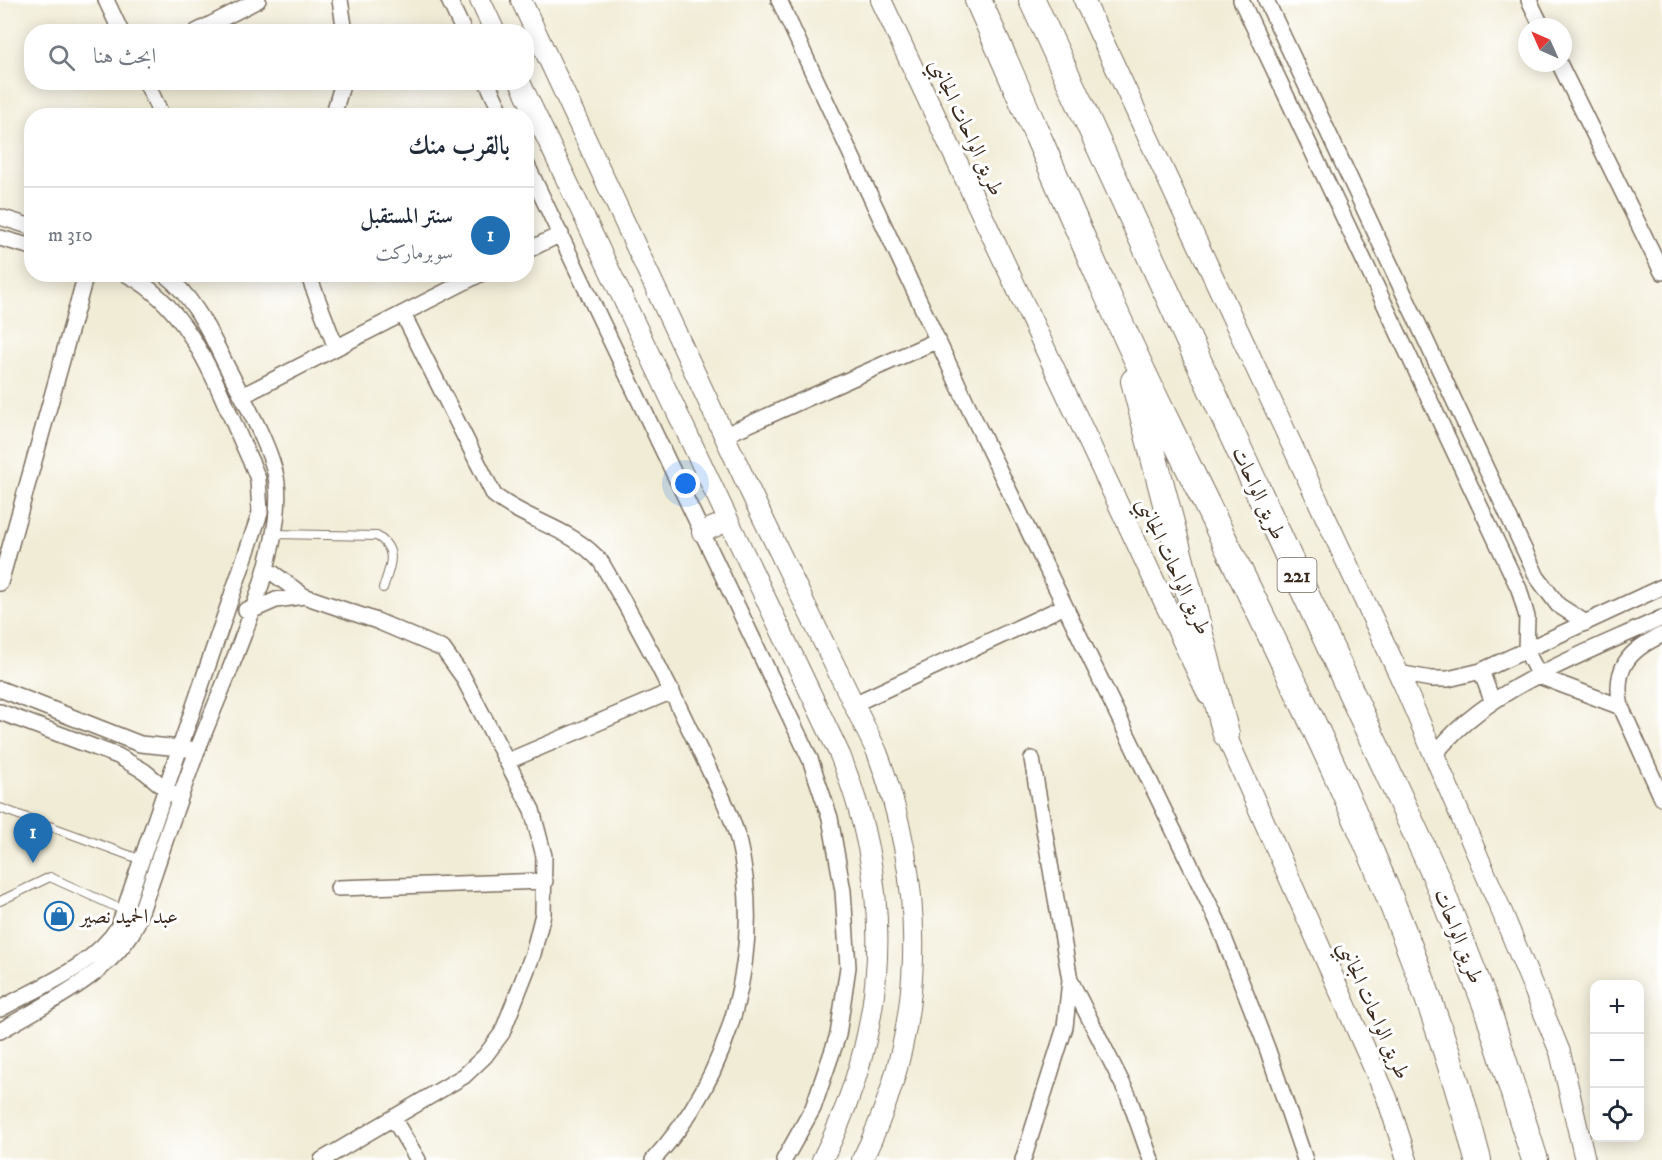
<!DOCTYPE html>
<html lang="ar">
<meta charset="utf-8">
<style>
body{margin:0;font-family:"IM FELL DW Pica",Amiri,serif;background:#f2f2f3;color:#1f2937;direction:rtl}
.controls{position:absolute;right:18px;bottom:18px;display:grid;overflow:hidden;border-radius:12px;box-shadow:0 3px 15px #0003}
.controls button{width:54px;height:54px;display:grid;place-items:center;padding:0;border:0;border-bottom:2px solid #e0e1e3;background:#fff;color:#1f2937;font:30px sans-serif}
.compass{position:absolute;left:1518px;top:18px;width:54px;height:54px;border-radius:50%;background:#fff;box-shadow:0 3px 15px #0003;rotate:315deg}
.you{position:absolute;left:686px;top:484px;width:21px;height:21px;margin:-15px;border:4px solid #fff;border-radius:50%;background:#1a73e8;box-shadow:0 0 0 9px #1a73e833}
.badge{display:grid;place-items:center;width:39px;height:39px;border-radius:50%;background:#1f6fb2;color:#fff;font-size:20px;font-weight:700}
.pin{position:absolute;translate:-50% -50px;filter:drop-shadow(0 2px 3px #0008)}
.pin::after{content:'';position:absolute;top:32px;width:21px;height:18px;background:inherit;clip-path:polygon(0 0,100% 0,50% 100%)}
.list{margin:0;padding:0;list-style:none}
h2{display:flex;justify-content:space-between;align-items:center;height:78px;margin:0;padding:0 24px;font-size:26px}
h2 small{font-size:20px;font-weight:400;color:#747a83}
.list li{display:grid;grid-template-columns:39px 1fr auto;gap:18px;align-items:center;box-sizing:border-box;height:96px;padding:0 24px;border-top:2px solid #e0e1e3}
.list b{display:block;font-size:22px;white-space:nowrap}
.list p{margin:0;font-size:20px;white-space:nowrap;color:#747a83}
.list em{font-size:20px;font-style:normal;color:#747a83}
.icon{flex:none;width:33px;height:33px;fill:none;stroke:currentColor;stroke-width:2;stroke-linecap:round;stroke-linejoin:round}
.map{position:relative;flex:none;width:1662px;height:1160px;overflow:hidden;direction:ltr}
.search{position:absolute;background:#fff;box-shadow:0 3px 15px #0003;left:24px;top:24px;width:510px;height:66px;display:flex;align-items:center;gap:15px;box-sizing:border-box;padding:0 21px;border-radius:24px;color:#747a83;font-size:22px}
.panel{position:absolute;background:#fff;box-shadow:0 3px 15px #0003;left:24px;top:108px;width:510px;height:174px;border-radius:24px;direction:rtl}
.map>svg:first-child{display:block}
</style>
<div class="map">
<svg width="1662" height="1160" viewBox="0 0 1662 1160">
<rect width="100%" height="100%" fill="#fff"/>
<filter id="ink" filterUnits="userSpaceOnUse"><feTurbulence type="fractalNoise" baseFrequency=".0167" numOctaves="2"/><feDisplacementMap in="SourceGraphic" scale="12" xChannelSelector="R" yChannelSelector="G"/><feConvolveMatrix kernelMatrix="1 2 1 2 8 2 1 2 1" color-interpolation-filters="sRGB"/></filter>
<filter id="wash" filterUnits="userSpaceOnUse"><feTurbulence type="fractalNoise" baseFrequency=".008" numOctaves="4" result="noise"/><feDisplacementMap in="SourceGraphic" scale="24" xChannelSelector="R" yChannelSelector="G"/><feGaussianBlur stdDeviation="1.35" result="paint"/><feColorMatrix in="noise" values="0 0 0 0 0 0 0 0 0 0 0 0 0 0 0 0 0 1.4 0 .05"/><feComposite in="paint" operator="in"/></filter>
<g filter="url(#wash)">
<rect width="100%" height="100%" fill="#f1ecd6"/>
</g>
<g filter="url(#ink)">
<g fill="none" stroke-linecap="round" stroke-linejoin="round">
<!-- service casing -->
<g stroke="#7b6e5e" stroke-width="10">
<path id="service" d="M 274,534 L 377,536 C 399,550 390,567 383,588
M 0,808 L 142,860
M 0,901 L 50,877 L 125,911"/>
</g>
<!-- minor casing -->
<g stroke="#7b6e5e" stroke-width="18">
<path id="minor" d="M 106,0 L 121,32
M 340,0 L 345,32
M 449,0 L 464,32
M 779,0 L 969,408 L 1217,920 L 1267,1048 L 1305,1160
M 1241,0 L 1519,589 L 1527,617 L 1526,650 L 1539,676 L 1621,707
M 1266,0 L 1537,577 L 1558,605 L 1586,623
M 1529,0 L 1542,27
M 196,32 L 258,0
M 1559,63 L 1662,272
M 146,82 L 162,116
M 487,82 L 503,116
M 333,116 L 343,82
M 526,163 L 810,759 L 830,818 L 843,891 L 848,967 L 838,1035 L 813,1108 L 784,1160
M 0,217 L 32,227
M 0,238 L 32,247
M 526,251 L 561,234
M 308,274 L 336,348
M 403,314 L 494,495 C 528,522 572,528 601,562 C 637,623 670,686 700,751 C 713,779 730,809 738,839 C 765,950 731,1076 653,1160
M 242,396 L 480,274
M 725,435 L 938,340
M 266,568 L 304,596 L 377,621 L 443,649 L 463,677 L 532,810 L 544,856 L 543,914 L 533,954 L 502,1033 L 485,1056 L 464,1076 L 322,1160
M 0,583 L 86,274
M 246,610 L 251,611 L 276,600 L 304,596
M 1662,635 C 1628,650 1613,669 1621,707 L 1662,798
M 1481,671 L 1492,700
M 1398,673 L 1431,679 L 1448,679 L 1481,671 L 1662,587
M 0,689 L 140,744 L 190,749
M 854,704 L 1065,606
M 0,712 L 118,756 L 144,771 L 172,794
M 1434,756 C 1483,689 1587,653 1662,618
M 508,761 L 672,691
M 338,888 L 545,881
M 1071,982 L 1128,1095 L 1151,1160
M 0,1009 C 41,986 93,967 119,926 L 260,513 L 258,479 L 252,464 C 220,397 195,308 126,274
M 0,1031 C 48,1002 109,976 136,926 C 157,866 176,805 199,746 C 225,677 285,555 277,483 C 273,450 243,398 227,367 C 210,333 195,298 164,274
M 393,1118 L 418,1160
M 1023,1160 L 1065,1027 L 1070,980 L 1032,759"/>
</g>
<!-- tertiary casing -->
<g stroke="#7b6e5e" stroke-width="22">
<path id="tertiary" d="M 480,0 L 495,32
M 521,0 L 758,508 L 877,752 C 928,887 927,1030 862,1160
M 881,0 L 1208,695
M 1084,0 L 1403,683 L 1502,912 L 1560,1052 L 1585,1160
M 520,82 L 840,755 C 895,892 889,1028 822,1160
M 702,532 L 728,521
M 1220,722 L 1387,1098 L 1407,1160"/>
</g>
<!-- trunk casing -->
<g stroke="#7b6e5e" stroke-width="28">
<path id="trunk" d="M 978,0 C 1042,143 1101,288 1170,429 C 1285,668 1412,902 1478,1160
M 1032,0 L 1436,877 L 1486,1005 L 1535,1160
M 1134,381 L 1226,734"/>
</g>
<!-- service -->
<use href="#service" stroke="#fff" stroke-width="8"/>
<!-- minor -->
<use href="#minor" stroke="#fff" stroke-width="15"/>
<!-- tertiary -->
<use href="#tertiary" stroke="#fff" stroke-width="20"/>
<!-- trunk -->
<use href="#trunk" stroke="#fff" stroke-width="26"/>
</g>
</g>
<!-- icons -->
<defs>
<g id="shop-ring" transform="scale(1.5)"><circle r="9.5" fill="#fff" stroke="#1f6fb2" stroke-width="1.5"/><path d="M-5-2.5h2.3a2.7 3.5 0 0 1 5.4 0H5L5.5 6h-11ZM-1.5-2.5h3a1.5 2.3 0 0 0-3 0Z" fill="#1f6fb2"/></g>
</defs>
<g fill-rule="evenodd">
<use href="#shop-ring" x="59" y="916"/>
</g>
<g text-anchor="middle" stroke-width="6" stroke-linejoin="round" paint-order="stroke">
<!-- shield labels -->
<rect fill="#fff" stroke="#766a62" stroke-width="1.5" x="1277.5" y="558" width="39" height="34" rx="4.5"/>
<g font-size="20" font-weight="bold" fill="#3b2a1e">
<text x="1297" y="582">221</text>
</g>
<!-- street labels -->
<g font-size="21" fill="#3b2a1e" stroke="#fff">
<text transform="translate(967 127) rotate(65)" y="7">طريق الواحات الجانبي</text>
<text transform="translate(1259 493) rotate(65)" y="7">طريق الواحات</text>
<text transform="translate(1174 566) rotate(65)" y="7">طريق الواحات الجانبي</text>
<text transform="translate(1459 936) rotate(68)" y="7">طريق الواحات</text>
<text transform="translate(1374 1010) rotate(66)" y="7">طريق الواحات الجانبي</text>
</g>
<!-- poi labels -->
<g font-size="21" fill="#3b2a1e" stroke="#fff" text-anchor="start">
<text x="80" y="923">عبد الحميد نصير</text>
</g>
</g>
</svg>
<div class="controls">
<button>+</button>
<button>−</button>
<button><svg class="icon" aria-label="locate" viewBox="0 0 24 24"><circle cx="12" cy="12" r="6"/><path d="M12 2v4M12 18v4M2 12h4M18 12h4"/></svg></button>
</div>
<svg class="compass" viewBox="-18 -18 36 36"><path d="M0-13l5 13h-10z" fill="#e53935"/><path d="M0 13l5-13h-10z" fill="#747a83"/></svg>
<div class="you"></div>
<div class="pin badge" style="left:33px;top:863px">1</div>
<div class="search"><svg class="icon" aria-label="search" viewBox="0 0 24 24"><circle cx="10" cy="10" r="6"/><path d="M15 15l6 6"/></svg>ابحث هنا</div>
<section class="panel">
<h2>بالقرب منك<small></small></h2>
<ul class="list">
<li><span class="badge">1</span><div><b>سنتر المستقبل</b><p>سوبرماركت</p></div><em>310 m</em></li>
</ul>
</section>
</div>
